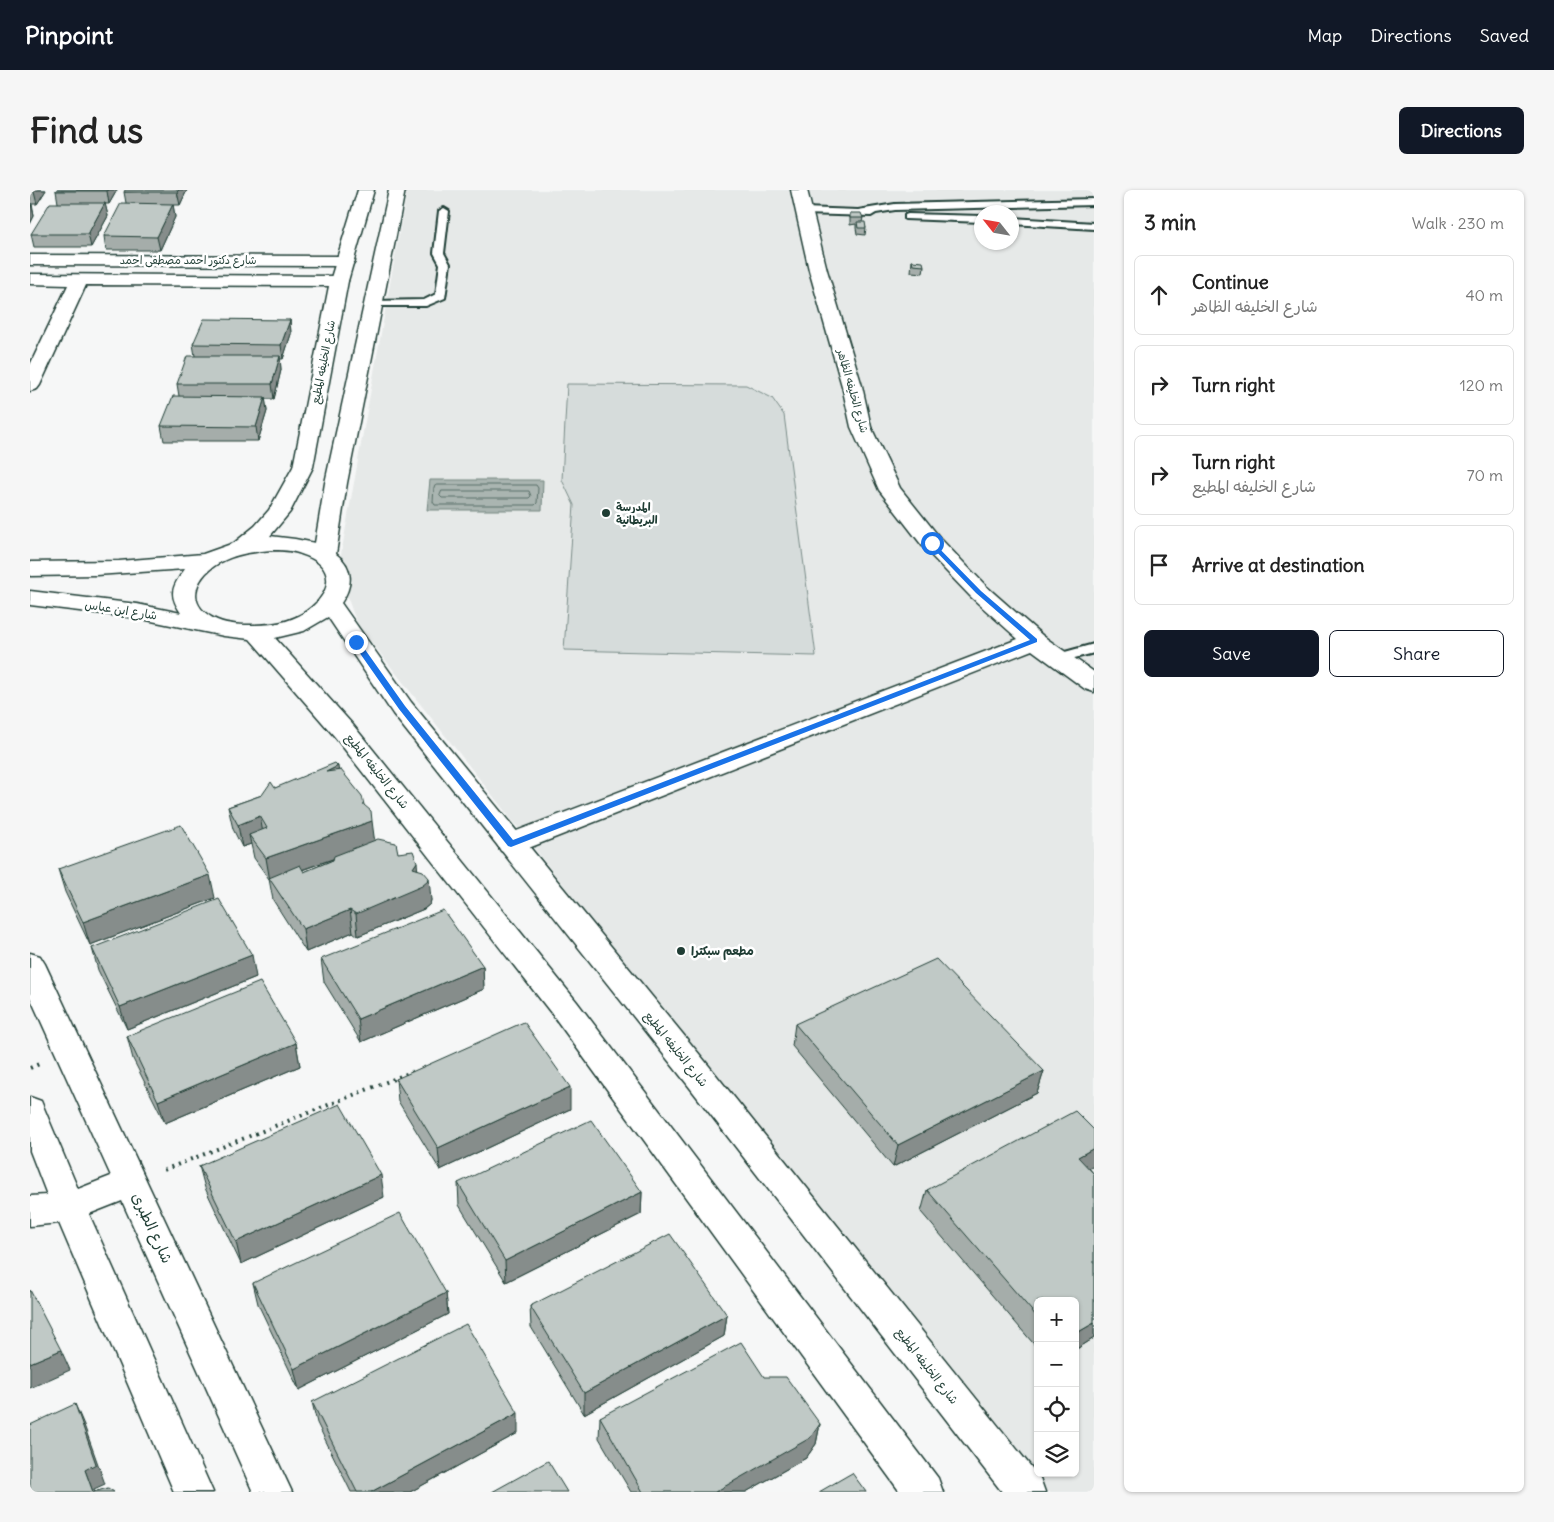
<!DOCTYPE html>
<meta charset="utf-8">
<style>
body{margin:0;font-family:Delius,"Playpen Sans Arabic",sans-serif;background:#f6f6f6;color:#222}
.controls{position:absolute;right:15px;bottom:15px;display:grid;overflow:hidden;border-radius:8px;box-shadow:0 1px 4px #0004}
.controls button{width:45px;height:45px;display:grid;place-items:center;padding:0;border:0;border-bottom:1px solid #e0e0e0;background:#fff;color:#222;font:25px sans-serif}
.compass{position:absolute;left:944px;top:15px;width:45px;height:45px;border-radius:50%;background:#fff;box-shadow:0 1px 4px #0004;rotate:301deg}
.stop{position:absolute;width:15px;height:15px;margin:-11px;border:4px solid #1a73e8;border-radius:50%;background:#fff}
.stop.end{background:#1a73e8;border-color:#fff;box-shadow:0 1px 5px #0008}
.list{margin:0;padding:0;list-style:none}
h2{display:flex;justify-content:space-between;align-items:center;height:65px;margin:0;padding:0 20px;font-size:21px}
h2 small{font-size:16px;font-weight:400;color:#767676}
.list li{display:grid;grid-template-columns:32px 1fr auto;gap:15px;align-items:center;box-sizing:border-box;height:80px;margin:0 10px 10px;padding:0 10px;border:1px solid #e0e0e0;border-radius:8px}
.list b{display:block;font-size:19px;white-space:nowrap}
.list p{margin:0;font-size:16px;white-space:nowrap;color:#767676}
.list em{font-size:16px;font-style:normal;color:#767676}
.actions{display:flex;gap:10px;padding:15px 20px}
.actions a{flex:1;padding:11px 0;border:1px solid #111827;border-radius:8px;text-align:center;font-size:18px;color:#111827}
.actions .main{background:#111827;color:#fff}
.icon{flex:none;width:28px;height:28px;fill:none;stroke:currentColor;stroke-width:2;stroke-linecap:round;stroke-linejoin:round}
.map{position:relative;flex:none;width:1064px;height:1302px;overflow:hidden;border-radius:8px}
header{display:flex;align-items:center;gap:30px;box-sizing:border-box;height:70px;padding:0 25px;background:#111827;color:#fff}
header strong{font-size:24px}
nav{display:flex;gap:28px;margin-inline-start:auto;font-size:18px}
.intro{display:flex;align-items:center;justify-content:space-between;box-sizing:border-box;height:120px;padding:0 30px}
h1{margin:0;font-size:35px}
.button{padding:12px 22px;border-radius:8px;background:#111827;color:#fff;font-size:18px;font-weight:700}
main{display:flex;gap:30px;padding:0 30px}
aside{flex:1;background:#fff;border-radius:8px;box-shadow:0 1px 4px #0004}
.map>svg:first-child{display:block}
</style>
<header>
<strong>Pinpoint</strong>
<nav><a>Map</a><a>Directions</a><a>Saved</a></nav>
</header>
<div class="intro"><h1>Find us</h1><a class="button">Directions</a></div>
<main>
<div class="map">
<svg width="1064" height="1302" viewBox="0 0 1064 1302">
<rect width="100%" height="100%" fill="#f6f7f7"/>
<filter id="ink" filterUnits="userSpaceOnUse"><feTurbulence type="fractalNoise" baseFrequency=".02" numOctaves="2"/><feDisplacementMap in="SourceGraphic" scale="10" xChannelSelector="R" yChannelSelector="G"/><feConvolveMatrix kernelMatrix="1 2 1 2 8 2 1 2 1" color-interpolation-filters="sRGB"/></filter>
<g filter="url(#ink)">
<!-- built -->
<path fill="#e6e9e8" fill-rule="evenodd" d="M 377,0 L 1064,0 L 1064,1302 L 1013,1302 L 327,434 L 308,381 ZM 952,22 L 982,22 L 982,52 L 952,52 ZM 1008,1111 L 1045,1111 L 1045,1283 L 1008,1283 Z"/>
<!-- green -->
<path fill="#d6dcdb" stroke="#7a8c88" d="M 537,194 L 716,195 L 742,208 L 754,225 L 786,466 L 534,460 L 544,315 L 532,290 Z"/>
<!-- water -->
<path fill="#aab5b1" stroke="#72857f" d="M 400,290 L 513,290 L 512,320 L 397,320 Z"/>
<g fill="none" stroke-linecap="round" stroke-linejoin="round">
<!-- shore -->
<path stroke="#576d66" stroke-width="1" d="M 407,295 L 506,295 L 508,298 L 507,313 L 505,315 L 405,315 L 403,312 L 404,297 Z
M 412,301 L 499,301 L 501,306 L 499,308 L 412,308 L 410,306 Z"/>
<!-- lane casing -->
<g stroke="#1f3d34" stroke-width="4">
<path id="lane" d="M 1064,9 L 1064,15 L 865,20 L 846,23 L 841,26 L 773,24 L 768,21 L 773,18 L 828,20 L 865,14 Z
M 414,18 L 419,21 L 414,63 L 420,74 L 415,108 L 396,116 L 339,116 L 338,114 L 339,112 L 343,111 L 394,110 L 406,104 L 410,74 L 404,63 L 409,21 Z
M 878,24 L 952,26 L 952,32 L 875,29 L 875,25 Z
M 982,28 L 1064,33 L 1064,39 L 982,34 Z
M 1064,454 L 1064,463 L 1029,472 L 1024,471 L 1022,468 L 1024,465 Z"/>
</g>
<!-- street casing -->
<g stroke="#1f3d34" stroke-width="3">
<path id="street" d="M 761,0 L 777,0 L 797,80 L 832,196 L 841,237 L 870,298 L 910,348 L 957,397 L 1013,446 L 1064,482 L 1064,502 L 1055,499 L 1002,460 L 491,661 L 481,664 L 471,661 L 467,654 L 471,647 L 988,449 L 941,407 L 894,358 L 849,300 L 821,237 L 812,196 L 779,80 Z
M 0,65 L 316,66 L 322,67 L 325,71 L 322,75 L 316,76 L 0,75 Z
M 0,84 L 309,86 L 315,87 L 318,91 L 315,95 L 309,96 L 56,95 L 10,195 L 7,199 L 0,201 L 0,175 L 38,95 L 0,94 Z
M 0,763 L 10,766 L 15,774 L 262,1302 L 223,1302 L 92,1011 L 59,1024 L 183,1302 L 144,1302 L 29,1033 L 0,1036 L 0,1006 L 17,1005 L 0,961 L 0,907 L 11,911 L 48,999 L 81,986 L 0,807 Z"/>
</g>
<!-- secondary casing -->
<g stroke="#1f3d34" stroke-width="3">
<path id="secondary" d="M 328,0 L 344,0 L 318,91 L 283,277 L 260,322 L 240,346 L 265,349 L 285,353 L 295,293 L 359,0 L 375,0 L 317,293 L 306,364 C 324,377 323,396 311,413 L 381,512 L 679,876 L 1010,1288 L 1015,1302 L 972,1302 L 657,894 L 363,524 L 298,427 L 274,441 L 245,448 L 323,535 L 547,812 L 908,1288 L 913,1302 L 870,1302 L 525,828 L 305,547 L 220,449 L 194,446 L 107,428 L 0,415 L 0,401 L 107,414 L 151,423 C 138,404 142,397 155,379 L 66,385 L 0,386 L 0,372 L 89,371 L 173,364 L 204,353 L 225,336 L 239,320 L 263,277 L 300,91 ZM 241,360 C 251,360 262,360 271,364 C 301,373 306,396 282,417 C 266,431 246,435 225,435 C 213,435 199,435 187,430 C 155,416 163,388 189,373 C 205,364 223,362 241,360 Z"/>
</g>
<!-- path -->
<path stroke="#1f3d34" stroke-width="4" stroke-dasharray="2 5" stroke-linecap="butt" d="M 0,878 L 9,874
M 134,980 L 384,881"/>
<!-- lane -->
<use href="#lane" fill="#fff" fill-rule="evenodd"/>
<!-- street -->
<use href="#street" fill="#fff" fill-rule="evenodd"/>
<!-- secondary -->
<use href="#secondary" fill="#fff" fill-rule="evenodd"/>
</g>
<!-- wall -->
<path fill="#a5adaa" stroke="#1f3d34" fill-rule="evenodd" d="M 0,0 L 16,0 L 7,14 L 2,14 L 4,26 L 0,34 Z
M 26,0 L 87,0 L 79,14 L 75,14 L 78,26 L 61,57 L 4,57 L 1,44 L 28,13 L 26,1 Z
M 157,0 L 150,15 L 143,15 L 145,27 L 130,60 L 76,60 L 74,46 L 96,13 L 94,2 Z
M 820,23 L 833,28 L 832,32 L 836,38 L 835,45 L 827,44 L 826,38 L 826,34 L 820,35 Z
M 882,71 L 894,76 L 893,83 L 881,82 Z
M 260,130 L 261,144 L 253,169 L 250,169 L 251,180 L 244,209 L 235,209 L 237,221 L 228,251 L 134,251 L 131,236 L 149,206 L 147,194 L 165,166 L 163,154 Z
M 309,580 L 334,615 L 345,651 L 368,663 L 388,679 L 401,710 L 400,714 L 394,719 L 328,746 L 323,742 L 276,762 L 243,710 L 239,689 L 224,668 L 221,654 L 212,657 L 203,639 L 198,617 L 232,605 L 245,598 ZM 303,669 L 303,670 L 274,682 L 272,680 Z
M 28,679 L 185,708 L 60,755 L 35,702 Z
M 62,758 L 226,787 L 97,839 L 68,780 Z
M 291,769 L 453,776 L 454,799 L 331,852 L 294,792 Z
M 765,834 L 1014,881 L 1007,903 L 863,977 L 762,856 Z
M 97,846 L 266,853 L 270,876 L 135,933 L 103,869 Z
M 366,889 L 540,919 L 410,980 L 368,911 Z
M 169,976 L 354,1007 L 211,1074 L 175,998 Z
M 1059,978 L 1064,984 L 1064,1148 L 1045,1160 L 1008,1111 L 1008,1159 L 891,1022 L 897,1000 Z
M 428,993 L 612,1002 L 611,1024 L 476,1092 L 429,1015 Z
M 223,1093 L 416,1103 L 418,1124 L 269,1200 L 228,1114 Z
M 500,1116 L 697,1125 L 694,1146 L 554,1224 L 501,1137 Z
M 734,1187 L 790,1234 L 786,1254 L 776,1268 L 716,1302 L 601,1302 L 569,1248 L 570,1227 Z
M 282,1212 L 488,1243 L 380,1302 L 321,1302 L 287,1233 Z"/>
<!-- shaded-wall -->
<path fill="#868d8b" stroke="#1f3d34" d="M 5,0 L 16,0 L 7,14 L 4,2 Z
M 77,0 L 87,0 L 79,14 L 77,1 Z
M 149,0 L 157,0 L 150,15 L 147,2 Z
M 1,13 L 4,26 L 0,34 L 0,15 Z
M 75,13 L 78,26 L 61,57 L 58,44 Z
M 143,14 L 145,27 L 130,60 L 127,47 Z
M 260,130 L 261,144 L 253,169 L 251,155 Z
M 250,166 L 251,180 L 244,209 L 242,194 Z
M 235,207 L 237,221 L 228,251 L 226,237 Z
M 308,576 L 311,598 L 296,582 Z
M 230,626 L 234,649 L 219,645 L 221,654 L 212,657 L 208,635 Z
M 342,631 L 345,654 L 240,691 L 236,668 Z
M 387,672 L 389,695 L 399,688 L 401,710 L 400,714 L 394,719 L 328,746 L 326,724 L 383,678 Z
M 180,685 L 185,708 L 60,755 L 53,732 Z
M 320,720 L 323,742 L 276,762 L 273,739 Z
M 222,765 L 226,787 L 97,839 L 90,817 Z
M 453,776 L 454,799 L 331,852 L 328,829 Z
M 266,853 L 270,876 L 135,933 L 128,911 Z
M 1014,881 L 1007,903 L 863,977 L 868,955 Z
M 540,897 L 540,919 L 410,980 L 408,958 Z
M 1064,958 L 1064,976 L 1039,989 L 1048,967 Z
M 351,985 L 354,1007 L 211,1074 L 206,1052 Z
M 612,1002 L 611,1024 L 476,1092 L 475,1071 Z
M 416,1103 L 418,1124 L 269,1200 L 264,1179 Z
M 697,1125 L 694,1146 L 554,1224 L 554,1203 Z
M 1064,1133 L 1064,1148 L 1045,1160 L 1045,1144 Z
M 31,1160 L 40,1180 L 0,1198 L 0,1173 Z
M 45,1214 L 54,1235 L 75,1294 L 64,1299 L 65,1302 L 63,1302 L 55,1280 Z
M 488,1223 L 488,1243 L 380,1302 L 341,1302 Z
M 790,1234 L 786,1254 L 776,1268 L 716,1302 L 685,1302 Z"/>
<!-- building -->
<path fill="#c0c9c6" stroke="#1f3d34" d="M 26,0 L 77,0 L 77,1 L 26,1 Z
M 95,0 L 149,0 L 147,2 L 94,2 Z
M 20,13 L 75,13 L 58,44 L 1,44 Z
M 91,13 L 143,14 L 127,47 L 74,46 Z
M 820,23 L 831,23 L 833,28 L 820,28 Z
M 827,32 L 835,32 L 836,38 L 828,38 Z
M 882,71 L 893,72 L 894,76 L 883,75 Z
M 174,129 L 260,130 L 251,155 L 163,154 Z
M 157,166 L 250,166 L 242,194 L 147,194 Z
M 143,206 L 235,207 L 226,237 L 131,236 Z
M 305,573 L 308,576 L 296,582 L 311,580 L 332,606 L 334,615 L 341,621 L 342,631 L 236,668 L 219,645 L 237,638 L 230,626 L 208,635 L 198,617 L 232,605 L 241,592 L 245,598 Z
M 151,635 L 180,685 L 53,732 L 28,679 Z
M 348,649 L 366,653 L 368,663 L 383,661 L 387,672 L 383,678 L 393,681 L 399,688 L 398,691 L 392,696 L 326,724 L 320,720 L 273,739 L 239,688 L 270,675 L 274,682 L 303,670 L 304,666 Z
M 189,709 L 222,765 L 90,817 L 62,758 Z
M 413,720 L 453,776 L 328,829 L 291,769 Z
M 906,769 L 1014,881 L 868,955 L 765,834 Z
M 230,792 L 266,853 L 128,911 L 97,846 Z
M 494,832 L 540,897 L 408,958 L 366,889 Z
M 310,914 L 351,985 L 206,1052 L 169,976 Z
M 1045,921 L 1064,940 L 1064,958 L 1048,967 L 1064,984 L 1064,1133 L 1045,1144 L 1045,1111 L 1008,1111 L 1008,1128 L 897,1000 Z
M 561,930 L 612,1002 L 475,1071 L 428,993 Z
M 370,1023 L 416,1103 L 264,1179 L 223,1093 Z
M 640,1044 L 697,1125 L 554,1203 L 500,1116 Z
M 0,1100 L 31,1160 L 0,1173 Z
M 436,1134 L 488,1223 L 341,1302 L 327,1302 L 282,1212 Z
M 711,1152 L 734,1187 L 756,1187 L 790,1234 L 780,1248 L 685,1302 L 613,1302 L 570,1227 Z
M 45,1214 L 66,1274 L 55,1280 L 63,1302 L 78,1298 L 84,1302 L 0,1302 L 0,1235 Z
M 518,1271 L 537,1302 L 462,1302 Z
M 822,1283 L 836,1302 L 789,1302 Z"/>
</g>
<!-- route -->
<path fill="#1a73e8" d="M 902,351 L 951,401 L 1007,449 L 1007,452 L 481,657 L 478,656 L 369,519 L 322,452 L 329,451 L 375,516 L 483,650 L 1000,450 L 946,403 L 900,355 L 900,352 Z"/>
<!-- markers -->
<g fill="#1f3d34" stroke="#fff" stroke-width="2">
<circle cx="576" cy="323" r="5"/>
<circle cx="651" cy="761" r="5"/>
</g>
<g text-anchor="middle" stroke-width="5" stroke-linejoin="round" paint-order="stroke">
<!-- far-street labels -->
<g font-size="11" fill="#1f3d34" stroke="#fff">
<text x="158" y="74">شارع دكتور احمد مصطفى احمد</text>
<text transform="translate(293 172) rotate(-79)" y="4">شارع الخليفه المطيع</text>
<text transform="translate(823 201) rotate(74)" y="4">شارع الخليفه الظاهر</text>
</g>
<!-- far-poi labels -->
<g font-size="11" font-weight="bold" fill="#1f3d34" stroke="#fff" text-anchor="start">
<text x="586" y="321">المدرسة<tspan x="586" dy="13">البريطانية</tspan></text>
</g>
<!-- street labels -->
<g font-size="12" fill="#1f3d34" stroke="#fff">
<text transform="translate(91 420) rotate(9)" y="4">شارع ابن عباس</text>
<text transform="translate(347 581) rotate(51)" y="4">شارع الخليفه المطيع</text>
<text transform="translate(646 859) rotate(51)" y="4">شارع الخليفه المطيع</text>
<text transform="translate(897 1176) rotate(52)" y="4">شارع الخليفه المطيع</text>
</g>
<!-- poi labels -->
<g font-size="12" font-weight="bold" fill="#1f3d34" stroke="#fff" text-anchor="start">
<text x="661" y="765">مطعم سبكترا</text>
</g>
<!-- near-street labels -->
<g font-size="15" fill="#1f3d34" stroke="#fff">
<text transform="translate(122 1038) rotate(65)" y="5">شارع الطبرى</text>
</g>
</g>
</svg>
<div class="controls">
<button>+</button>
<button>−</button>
<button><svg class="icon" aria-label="locate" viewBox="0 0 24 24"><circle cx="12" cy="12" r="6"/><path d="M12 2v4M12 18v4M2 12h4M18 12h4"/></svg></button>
<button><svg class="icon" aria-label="layers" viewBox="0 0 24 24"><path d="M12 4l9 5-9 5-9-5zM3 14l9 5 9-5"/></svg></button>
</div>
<svg class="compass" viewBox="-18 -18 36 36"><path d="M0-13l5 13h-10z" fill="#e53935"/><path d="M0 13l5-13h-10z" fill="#767676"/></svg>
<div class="stop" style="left:902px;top:353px"></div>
<div class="stop end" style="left:326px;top:452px"></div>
</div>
<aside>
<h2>3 min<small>Walk · 230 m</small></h2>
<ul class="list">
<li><svg class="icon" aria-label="ahead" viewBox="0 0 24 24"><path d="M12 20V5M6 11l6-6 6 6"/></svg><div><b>Continue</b><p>شارع الخليفه الظاهر</p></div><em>40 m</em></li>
<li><svg class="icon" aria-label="right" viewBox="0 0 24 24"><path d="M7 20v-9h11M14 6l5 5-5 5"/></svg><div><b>Turn right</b></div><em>120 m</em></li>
<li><svg class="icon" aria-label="right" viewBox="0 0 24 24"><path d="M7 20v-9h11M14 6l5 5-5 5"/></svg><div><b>Turn right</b><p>شارع الخليفه المطيع</p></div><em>70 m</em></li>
<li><svg class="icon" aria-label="arrive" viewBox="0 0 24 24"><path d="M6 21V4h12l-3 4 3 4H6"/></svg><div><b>Arrive at destination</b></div></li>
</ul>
<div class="actions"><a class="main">Save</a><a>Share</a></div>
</aside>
</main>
